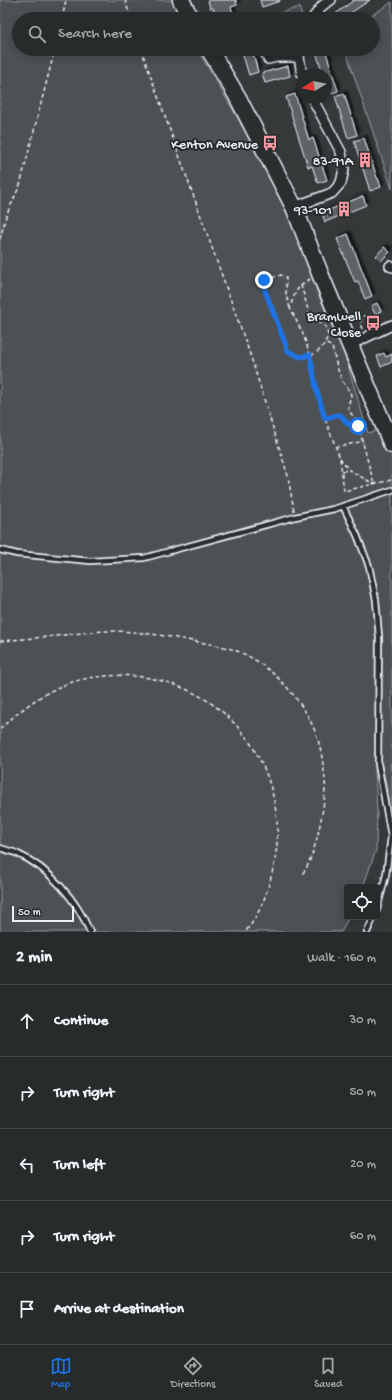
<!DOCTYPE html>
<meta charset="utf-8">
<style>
body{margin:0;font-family:"Gochi Hand",sans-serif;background:#343738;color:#f1f3f6}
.controls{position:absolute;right:12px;bottom:12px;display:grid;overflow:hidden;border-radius:4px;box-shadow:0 2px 10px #0003}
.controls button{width:36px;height:36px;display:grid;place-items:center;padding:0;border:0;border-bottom:1px solid #444748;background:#282b2c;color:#f1f3f6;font:20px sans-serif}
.compass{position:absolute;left:296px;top:68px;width:36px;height:36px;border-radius:50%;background:#282b2c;box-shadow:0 2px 10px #0003;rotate:260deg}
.scale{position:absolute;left:12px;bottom:10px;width:62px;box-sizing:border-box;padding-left:4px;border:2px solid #e8f1f8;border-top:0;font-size:11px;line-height:14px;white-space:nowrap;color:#e8f1f8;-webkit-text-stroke:3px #2a2d2e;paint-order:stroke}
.stop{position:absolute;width:12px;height:12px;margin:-9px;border:3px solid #1a73e8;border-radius:50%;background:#fff}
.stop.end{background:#1a73e8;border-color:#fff;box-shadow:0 1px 4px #0008}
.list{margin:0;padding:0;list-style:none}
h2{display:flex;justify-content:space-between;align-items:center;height:52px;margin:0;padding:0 16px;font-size:17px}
h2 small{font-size:13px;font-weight:400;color:#a5a7a9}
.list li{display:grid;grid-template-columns:26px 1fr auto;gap:12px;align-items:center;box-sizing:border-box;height:72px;padding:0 16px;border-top:1px solid #444748}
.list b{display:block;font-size:15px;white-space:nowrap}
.list em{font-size:13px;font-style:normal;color:#a5a7a9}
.icon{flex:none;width:22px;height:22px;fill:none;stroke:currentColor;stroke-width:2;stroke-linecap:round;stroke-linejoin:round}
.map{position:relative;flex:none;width:392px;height:932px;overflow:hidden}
.search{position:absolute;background:#282b2c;box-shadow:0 2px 10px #0003;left:12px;right:12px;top:12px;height:44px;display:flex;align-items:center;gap:10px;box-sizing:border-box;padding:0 14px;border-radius:22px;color:#a5a7a9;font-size:15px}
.sheet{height:412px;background:#282b2c}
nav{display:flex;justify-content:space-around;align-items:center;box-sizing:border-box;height:56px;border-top:1px solid #444748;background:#282b2c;font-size:11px;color:#a5a7a9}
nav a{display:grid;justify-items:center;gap:2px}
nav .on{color:#1a73e8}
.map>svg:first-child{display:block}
</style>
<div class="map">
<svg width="392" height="932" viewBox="0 0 392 932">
<defs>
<filter id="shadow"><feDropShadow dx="3" dy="-3" stdDeviation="1" flood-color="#0009"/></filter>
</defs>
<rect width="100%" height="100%" fill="#35393a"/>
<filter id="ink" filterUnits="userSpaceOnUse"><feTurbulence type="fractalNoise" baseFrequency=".025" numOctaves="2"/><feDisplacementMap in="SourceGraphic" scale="8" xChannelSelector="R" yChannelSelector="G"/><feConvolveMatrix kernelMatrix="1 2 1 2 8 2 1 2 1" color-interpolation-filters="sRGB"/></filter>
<g filter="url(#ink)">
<!-- green -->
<path fill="#4d5152" stroke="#9aa1a5" d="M 0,0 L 173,0 L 182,19 L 19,19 L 19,49 L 197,49 L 239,120 L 291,221 L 319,296 L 342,346 L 368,433 L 385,428 L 392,445 L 392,763 L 390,764 L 392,776 L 392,809 L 382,766 L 375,769 L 377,811 L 376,850 L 363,887 L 347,887 L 347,917 L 349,917 L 341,932 L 0,932 Z
M 392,2 L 392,189 L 345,49 L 373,49 L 373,19 L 366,19 Z
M 299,7 L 302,15 L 300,19 L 268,19 L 270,16 Z"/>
<!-- building -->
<path fill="#5f6365" stroke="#e8f1f8" filter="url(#shadow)" d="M 208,0 L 236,0 L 237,5 L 231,7 L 235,19 L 217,19 L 213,8 L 210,8 Z
M 260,0 L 280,0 L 280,1 L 262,7 Z
M 354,0 L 370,0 L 346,16 L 348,19 L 337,19 L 334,15 Z
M 241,49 L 252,49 L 258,72 L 249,75 Z
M 315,49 L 325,49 L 338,91 L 329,94 L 326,83 L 326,74 L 323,74 Z
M 288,66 L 290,76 L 265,83 L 262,73 Z
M 344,93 L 357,135 L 348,138 L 335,96 Z
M 295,94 L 309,140 L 313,138 L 327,180 L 318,183 L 312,166 L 308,167 L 286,97 Z
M 364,138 L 377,178 L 378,178 L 381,187 L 370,191 L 354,141 Z
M 363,196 L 366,205 L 325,222 L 322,213 Z
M 348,234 L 372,296 L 365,299 L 358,281 L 355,282 L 337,239 Z
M 384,247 L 390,252 L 381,261 L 376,256 Z
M 377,303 L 381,311 L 375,314 L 371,306 Z
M 384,353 L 386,357 L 392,354 L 392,362 L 381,367 L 377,356 Z"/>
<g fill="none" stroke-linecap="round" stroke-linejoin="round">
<!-- service casing -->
<g stroke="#e8f1f8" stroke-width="8">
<path id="service" d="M 343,506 L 357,535 L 369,566 L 376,600 L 379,637 L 378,764 L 391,836 L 386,875 L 377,910
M 0,550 L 17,554 L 90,561 L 144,558 L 295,517 L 334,509 L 392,490
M 0,848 C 6,850 12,851 18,854 C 49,868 77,900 90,932
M 367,932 L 374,917"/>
</g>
<!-- minor casing -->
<g stroke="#e8f1f8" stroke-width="12">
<path id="minor" d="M 312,19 L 323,5 L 331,0
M 265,49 L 268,59 L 277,57 L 299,57
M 301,49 L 299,57 L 302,74
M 294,207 L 332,193 L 341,183 L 344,169 L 341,152 L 312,98
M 390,266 L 392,267
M 350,345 L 392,325"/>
</g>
<!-- trunk casing -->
<g stroke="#e8f1f8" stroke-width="19">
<path id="trunk" d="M 181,0 L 191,19
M 209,49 L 237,96 L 294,207 L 321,276 L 392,445"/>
</g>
<!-- path -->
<path stroke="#e8f1f8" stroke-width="1.5" stroke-dasharray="4 3" stroke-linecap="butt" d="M 125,0 L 131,19
M 62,19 L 66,0
M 141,49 L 250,354 L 288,476 L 294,511
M 0,239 L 6,216 L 20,185 L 55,49
M 310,279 C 296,288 295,292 290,308 L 303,334 L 310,355 L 316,387 L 325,419 L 340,458 L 344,491 L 391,480
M 301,285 L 309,313 L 313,318 L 326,327 L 328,335 L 325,343 L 332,347 C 336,361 339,382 350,391 L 351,396 L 348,406 L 349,411 L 357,421 L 374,484
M 290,308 L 286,295 L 286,278 L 281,275 L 264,280 L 263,285 L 288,351 C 292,352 297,356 300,357 C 311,358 320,351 325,343
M 362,329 L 360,323 L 363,317 L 366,315
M 325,419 L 336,415 L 341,415 L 348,424 L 358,426
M 335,447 L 360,442 L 363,443
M 340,458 L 349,470 L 374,484
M 342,471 L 349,470
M 0,641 C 24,639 48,637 72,634 C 84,633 97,631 109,631 C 135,631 161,635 187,640 C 204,643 221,645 237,651 C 272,664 308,705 318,740 C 322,753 323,766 325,779 C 327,797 315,863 301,875
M 0,729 C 18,712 39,695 62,686 C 75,680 91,677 106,676 C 149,672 197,687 228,717 C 269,755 286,816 273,869 C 268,891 260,915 245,932"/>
<!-- service -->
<use href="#service" stroke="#2a2d2e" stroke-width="4.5"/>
<!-- minor -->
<use href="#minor" stroke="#2a2d2e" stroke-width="9"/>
<!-- trunk -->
<use href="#trunk" stroke="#2a2d2e" stroke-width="16"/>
</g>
</g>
<g fill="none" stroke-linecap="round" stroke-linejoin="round" filter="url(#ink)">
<!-- route -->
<path stroke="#1a73e8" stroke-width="5" d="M 264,280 L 263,285 L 288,351 L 300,357 L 310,355 L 316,387 L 325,419 L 336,415 L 341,415 L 348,424 L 358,426"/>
</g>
<!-- icons -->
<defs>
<g id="bus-bare" transform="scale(1.2)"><path d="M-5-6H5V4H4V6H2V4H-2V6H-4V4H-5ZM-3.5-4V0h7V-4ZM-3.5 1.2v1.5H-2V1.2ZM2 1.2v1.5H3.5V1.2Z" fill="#ff9aa2" stroke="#2a2d2e" stroke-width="2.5" paint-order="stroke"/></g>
<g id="building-bare" transform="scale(1.2)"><path d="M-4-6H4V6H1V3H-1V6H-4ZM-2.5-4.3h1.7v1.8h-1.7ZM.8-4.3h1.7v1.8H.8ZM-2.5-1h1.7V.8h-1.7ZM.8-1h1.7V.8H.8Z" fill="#ff9aa2" stroke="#2a2d2e" stroke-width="2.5" paint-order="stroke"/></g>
</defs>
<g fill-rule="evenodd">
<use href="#bus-bare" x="270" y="143"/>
<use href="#building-bare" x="365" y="160"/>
<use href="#building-bare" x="344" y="209"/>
<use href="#bus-bare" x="373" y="323"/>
</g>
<g text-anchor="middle" stroke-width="4" stroke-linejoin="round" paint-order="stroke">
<!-- poi labels -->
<g font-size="14" fill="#e8f1f8" stroke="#2a2d2e" text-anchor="end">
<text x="258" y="148">Kenton Avenue</text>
<text x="353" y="165">83-91A</text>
<text x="332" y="214">93-101</text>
<text x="361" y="320">Bramwell<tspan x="361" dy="16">Close</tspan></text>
</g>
</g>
</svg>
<div class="controls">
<button><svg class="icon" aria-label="locate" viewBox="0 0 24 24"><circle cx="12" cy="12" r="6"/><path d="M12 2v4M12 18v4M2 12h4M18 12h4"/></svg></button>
</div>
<svg class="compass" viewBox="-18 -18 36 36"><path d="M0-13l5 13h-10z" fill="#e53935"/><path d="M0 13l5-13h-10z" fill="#a5a7a9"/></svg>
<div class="scale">50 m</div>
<div class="stop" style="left:358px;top:426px"></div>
<div class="stop end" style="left:264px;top:280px"></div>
<div class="search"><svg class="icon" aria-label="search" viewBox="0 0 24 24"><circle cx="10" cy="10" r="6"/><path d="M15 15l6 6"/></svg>Search here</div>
</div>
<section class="sheet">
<h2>2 min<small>Walk · 160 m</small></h2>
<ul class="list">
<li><svg class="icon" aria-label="ahead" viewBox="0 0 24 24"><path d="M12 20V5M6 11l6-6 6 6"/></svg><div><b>Continue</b></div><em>30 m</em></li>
<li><svg class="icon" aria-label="right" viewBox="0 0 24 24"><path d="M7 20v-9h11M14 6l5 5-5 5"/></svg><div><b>Turn right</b></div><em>50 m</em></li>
<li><svg class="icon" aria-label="left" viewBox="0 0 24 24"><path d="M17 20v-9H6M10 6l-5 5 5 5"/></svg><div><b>Turn left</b></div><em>20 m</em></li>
<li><svg class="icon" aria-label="right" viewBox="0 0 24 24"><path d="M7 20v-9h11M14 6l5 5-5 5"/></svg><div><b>Turn right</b></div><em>60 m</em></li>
<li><svg class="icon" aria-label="arrive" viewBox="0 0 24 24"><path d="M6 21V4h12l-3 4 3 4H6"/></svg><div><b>Arrive at destination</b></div></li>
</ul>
</section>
<nav>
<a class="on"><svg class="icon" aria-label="map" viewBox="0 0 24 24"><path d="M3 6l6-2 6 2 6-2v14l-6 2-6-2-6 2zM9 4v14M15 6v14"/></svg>Map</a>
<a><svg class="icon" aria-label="directions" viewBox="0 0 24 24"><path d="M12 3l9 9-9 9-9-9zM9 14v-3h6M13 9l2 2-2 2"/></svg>Directions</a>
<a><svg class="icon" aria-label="saved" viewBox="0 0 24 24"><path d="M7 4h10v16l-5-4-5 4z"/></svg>Saved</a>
</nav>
